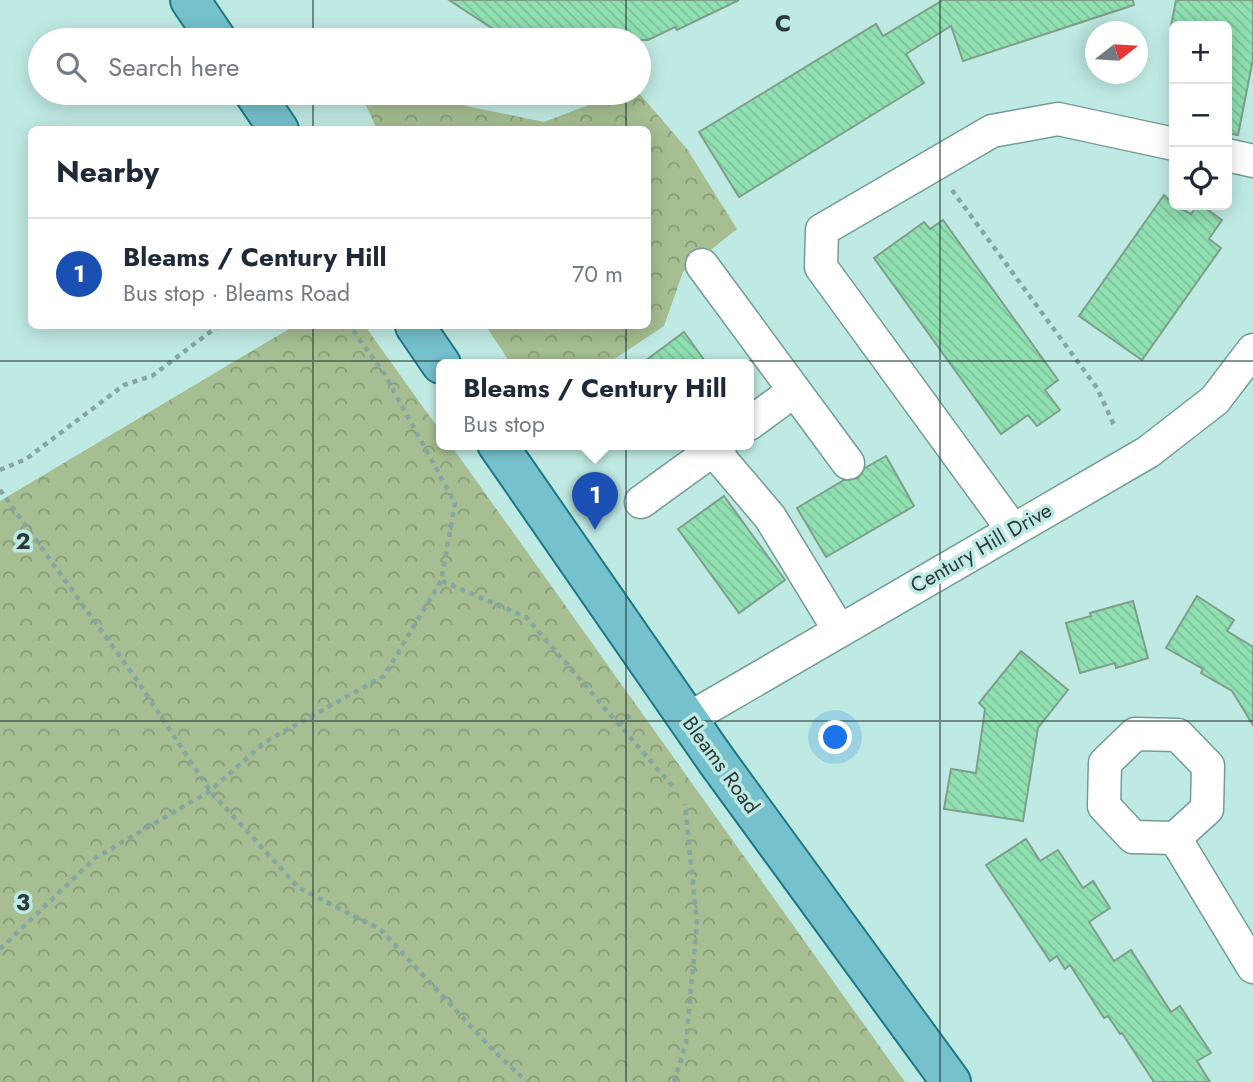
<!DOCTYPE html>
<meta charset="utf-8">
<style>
body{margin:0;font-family:Jost,sans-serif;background:#f2f2f3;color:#1f2937}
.controls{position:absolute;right:21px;top:21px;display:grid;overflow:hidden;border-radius:10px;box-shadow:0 4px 18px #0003}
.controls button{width:63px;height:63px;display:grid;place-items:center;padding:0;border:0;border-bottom:2px solid #e0e1e3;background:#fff;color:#1f2937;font:35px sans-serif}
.compass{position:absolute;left:1085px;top:21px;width:63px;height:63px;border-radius:50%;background:#fff;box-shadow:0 4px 18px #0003;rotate:73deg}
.you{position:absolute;left:836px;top:738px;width:24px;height:24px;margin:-18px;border:5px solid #fff;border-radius:50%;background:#1a73e8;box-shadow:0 0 0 10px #1a73e833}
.badge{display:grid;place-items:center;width:46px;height:46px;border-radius:50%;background:#0f766e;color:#fff;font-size:23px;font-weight:700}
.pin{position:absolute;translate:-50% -58px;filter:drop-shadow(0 2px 4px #0008)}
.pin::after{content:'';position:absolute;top:37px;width:24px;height:21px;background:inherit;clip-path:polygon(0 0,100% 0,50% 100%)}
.popup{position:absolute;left:436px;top:359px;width:318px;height:91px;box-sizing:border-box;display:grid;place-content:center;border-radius:10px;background:#fff;filter:drop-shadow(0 2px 5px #0005);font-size:23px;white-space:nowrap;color:#747a83}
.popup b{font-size:26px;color:#1f2937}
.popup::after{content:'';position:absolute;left:50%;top:100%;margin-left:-14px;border:14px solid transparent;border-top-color:#fff}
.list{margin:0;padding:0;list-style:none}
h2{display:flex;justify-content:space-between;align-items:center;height:91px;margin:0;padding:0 28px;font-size:30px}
h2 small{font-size:23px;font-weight:400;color:#747a83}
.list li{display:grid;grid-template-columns:46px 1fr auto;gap:21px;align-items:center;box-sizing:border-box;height:112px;padding:0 28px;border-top:2px solid #e0e1e3}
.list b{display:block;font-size:26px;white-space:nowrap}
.list p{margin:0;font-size:23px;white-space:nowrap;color:#747a83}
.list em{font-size:23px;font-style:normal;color:#747a83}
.icon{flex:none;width:38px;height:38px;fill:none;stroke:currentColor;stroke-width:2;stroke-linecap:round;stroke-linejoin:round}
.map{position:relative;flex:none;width:1253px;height:1082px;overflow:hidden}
.search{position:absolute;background:#fff;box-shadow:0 4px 18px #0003;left:28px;top:28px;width:623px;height:77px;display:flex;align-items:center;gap:18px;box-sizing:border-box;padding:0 24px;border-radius:38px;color:#747a83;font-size:26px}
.panel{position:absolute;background:#fff;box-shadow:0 4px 18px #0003;left:28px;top:126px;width:623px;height:203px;border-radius:10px}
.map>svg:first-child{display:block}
</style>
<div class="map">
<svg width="1253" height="1082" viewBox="0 0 1253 1082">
<defs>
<pattern id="forest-crowns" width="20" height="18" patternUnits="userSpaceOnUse" patternTransform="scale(1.75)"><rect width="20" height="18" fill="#a6be91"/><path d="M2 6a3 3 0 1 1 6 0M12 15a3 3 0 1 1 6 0" fill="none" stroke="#879c77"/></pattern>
<pattern id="building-back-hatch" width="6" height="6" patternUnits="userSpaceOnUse" patternTransform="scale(1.75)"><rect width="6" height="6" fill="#90e0b2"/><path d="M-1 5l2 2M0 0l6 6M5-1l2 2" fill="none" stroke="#7cc19a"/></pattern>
</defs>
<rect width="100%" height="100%" fill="#bfeae3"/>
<!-- forest -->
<path fill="url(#forest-crowns)" d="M 360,93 L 454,93 L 466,106 L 544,122 L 620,93 L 639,93 L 687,149 L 737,229 L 683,272 L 664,326 L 607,364 L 511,364 L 486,326 L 648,326 L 648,130 L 377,129 Z
M 294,326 L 365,326 L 441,432 L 441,444 L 450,444 L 905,1082 L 0,1082 L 0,501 Z"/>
<!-- building -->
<path fill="url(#building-back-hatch)" stroke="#7f9f8b" stroke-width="2" d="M 449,0 L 739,0 L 677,30 L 675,27 L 648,40 L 510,40 Z
M 943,0 L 1133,0 L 1134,5 L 963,61 L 951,26 L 906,54 L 924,83 L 739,197 L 699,132 L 876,24 L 883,36 Z
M 1176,0 L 1253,0 L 1253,59 L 1238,135 L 1227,133 L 1227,26 L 1171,26 Z
M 1164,195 L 1174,205 L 1191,214 L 1198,205 L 1201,205 L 1222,220 L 1209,239 L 1221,248 L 1142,360 L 1079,316 Z
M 943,220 L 1058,380 L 1045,390 L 1060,410 L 1037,426 L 1028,415 L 1001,434 L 874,258 L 924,222 L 930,229 Z
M 684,332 L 707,364 L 641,364 Z
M 886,456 L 914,506 L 826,557 L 797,508 L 844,480 L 858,478 L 865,468 Z
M 724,496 L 785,580 L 739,613 L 678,529 Z
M 1197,596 L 1234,620 L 1227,631 L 1253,647 L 1253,725 L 1232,691 L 1201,673 L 1203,669 L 1166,648 Z
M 1133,601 L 1148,658 L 1116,668 L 1115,663 L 1080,673 L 1066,623 L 1091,616 L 1090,613 Z
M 1021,651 L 1068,690 L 1038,728 L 1023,821 L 944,809 L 951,769 L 976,773 L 985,709 L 979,703 Z
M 1026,839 L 1040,861 L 1058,850 L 1083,888 L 1093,881 L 1110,908 L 1089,922 L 1114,961 L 1131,950 L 1171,1012 L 1180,1006 L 1211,1053 L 1197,1061 L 1210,1082 L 1154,1082 L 1122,1033 L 1120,1034 L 1108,1016 L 1104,1018 L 1070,965 L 1065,969 L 1057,956 L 1050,961 L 986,865 Z"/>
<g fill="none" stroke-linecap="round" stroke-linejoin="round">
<!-- minor casing -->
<g stroke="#739c96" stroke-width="35">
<path id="minor" d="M 1227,155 L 1253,161
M 702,265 L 848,463
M 749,424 L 794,391
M 713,450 L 770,517 L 839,630
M 641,502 L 721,444
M 1013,530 L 821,267 L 822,230 L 992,131 L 1058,119 L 1174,144
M 688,719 L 1148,452 L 1215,400 L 1253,350
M 1135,734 L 1178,735 L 1208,766 L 1207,809 L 1175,838 L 1133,837 L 1104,806 L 1105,763 Z
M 1175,838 L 1253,967"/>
</g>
<!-- major casing -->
<g stroke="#1f7884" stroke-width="42">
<path id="major" d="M 190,0 L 217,40
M 254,93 L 279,130
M 415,326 L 441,364
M 497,444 L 716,760 L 951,1082"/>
</g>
<!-- path -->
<path stroke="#85a7a1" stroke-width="4.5" stroke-dasharray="5 5" stroke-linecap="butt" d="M 952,190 L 1097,388 L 1114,425
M 0,470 L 26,459 L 124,385 L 152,376 L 218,326
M 0,490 L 139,683 L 210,791 L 299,888 L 380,929 L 492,1049 L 527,1082
M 442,581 L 526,617 L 674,788
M 619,725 L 630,715
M 0,949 L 95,858 L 210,791 L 265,742 L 384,676 L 441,581 L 455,503 L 385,375 L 350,326
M 674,1082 L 686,1043 L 697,924 L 685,804"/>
<!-- minor -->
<use href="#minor" stroke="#fff" stroke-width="32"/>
<!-- major -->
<use href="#major" stroke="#75c1ce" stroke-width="38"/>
</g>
<!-- grid -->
<path fill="none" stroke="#2a3c39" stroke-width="2" stroke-opacity="0.55" d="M 313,0 L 313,40M 626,0 L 626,40M 940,0 L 940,1082M 313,93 L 313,130M 626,93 L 626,130M 313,326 L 313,1082M 626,326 L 626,1082M 0,361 L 1253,361M 0,721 L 1253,721"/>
<g text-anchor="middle" stroke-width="7" stroke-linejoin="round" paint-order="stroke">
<!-- street labels -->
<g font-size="21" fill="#2a3c39" stroke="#bfeae3">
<text transform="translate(981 548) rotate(-30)" y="7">Century Hill Drive</text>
<text transform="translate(721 765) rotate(54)" y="7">Bleams Road</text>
</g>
</g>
<g font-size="23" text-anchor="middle" font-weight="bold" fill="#2a3c39" stroke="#bfeae3" stroke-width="7" stroke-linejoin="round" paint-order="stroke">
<text x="783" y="31">C</text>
<text x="23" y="549">2</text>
<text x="23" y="910">3</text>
</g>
</svg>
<div class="controls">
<button>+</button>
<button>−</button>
<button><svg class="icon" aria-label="locate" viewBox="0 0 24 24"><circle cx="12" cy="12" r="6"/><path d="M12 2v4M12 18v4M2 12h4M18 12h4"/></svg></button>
</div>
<svg class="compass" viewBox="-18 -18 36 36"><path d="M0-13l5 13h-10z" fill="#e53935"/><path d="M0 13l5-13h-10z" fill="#747a83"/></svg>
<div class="you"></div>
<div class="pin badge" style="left:595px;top:530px;background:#1a4fb4">1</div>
<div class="popup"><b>Bleams / Century Hill</b>Bus stop</div>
<div class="search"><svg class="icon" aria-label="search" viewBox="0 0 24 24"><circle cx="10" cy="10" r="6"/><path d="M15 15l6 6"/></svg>Search here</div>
<section class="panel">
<h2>Nearby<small></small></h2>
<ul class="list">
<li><span class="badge" style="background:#1a4fb4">1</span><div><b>Bleams / Century Hill</b><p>Bus stop · Bleams Road</p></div><em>70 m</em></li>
</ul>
</section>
</div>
